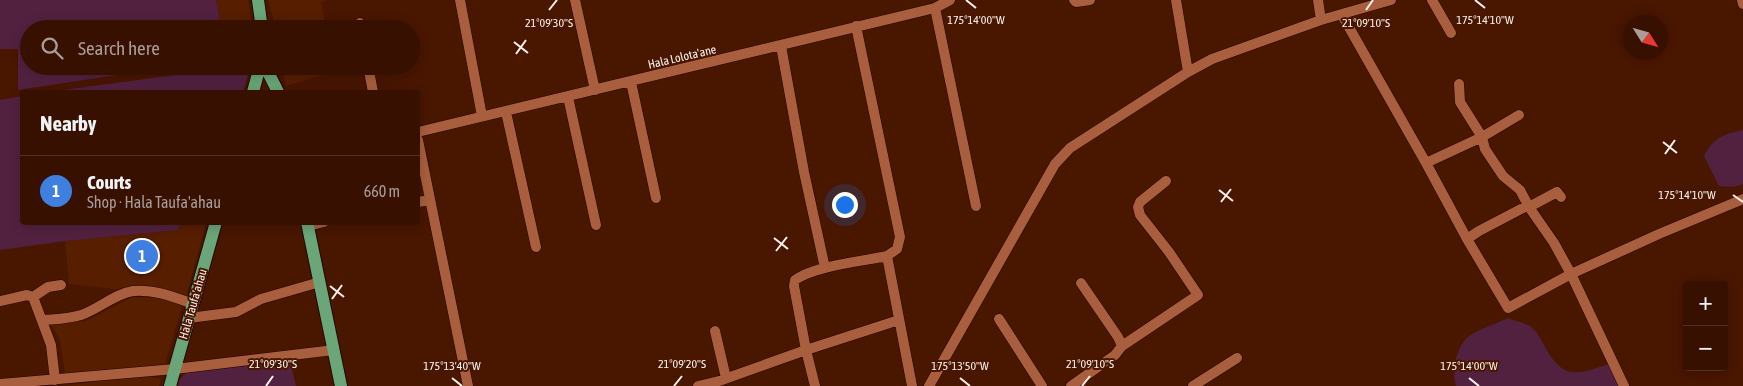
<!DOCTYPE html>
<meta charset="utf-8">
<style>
body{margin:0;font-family:"Asap Condensed",sans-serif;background:#421e0f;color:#f1f3f6}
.controls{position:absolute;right:15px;bottom:15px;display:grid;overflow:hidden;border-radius:5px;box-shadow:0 2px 12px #0003}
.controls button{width:45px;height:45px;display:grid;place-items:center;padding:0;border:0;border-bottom:1px solid #513022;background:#371000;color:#f1f3f6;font:25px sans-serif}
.compass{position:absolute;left:1623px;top:15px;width:45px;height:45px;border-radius:50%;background:#371000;box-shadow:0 2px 12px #0003;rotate:127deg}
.you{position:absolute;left:844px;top:204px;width:18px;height:18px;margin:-12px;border:4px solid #fff;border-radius:50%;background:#1a73e8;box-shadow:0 0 0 8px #1a73e833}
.badge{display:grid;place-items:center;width:32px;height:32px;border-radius:50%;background:#17cafb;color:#fff;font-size:16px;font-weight:700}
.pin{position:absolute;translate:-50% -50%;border:2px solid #fff;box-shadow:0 1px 5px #0006}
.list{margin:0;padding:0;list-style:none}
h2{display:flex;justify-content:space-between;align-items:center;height:65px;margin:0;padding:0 20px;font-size:21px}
h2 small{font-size:16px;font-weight:400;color:#aa9d99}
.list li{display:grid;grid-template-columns:32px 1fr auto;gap:15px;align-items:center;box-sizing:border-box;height:70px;padding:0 20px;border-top:1px solid #513022}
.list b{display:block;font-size:19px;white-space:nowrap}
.list p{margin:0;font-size:16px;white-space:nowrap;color:#aa9d99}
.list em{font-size:16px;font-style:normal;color:#aa9d99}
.icon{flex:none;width:28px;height:28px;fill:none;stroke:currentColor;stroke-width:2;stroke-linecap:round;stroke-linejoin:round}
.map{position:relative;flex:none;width:1743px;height:386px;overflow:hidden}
.search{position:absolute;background:#371000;box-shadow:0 2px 12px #0003;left:20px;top:20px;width:400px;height:55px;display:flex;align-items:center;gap:12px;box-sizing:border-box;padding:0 18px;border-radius:28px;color:#aa9d99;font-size:19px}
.panel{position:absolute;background:#371000;box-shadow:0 2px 12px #0003;left:20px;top:90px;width:400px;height:135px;border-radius:5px}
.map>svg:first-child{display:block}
</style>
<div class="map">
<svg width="1743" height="386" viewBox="0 0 1743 386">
<rect width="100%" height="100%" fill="#491600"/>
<!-- built -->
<path fill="#571e00" d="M 216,0 L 248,0 L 252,23 L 222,29 Z
M 268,0 L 328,0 L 321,2 L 326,29 L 276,29 Z
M 281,66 L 332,66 L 333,72 L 286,86 Z
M 180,223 L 206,223 L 186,297 L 69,284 L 65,241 L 178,230 Z
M 132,297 L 162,298 L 183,303 L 164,368 L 70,377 L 65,372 L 60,340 L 50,323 L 85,321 L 96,316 Z
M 149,376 L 161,379 L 159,386 L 63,386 L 122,378 Z"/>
<!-- green -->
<path fill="#532140" d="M 0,0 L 216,0 L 222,29 L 29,29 L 29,66 L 176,66 L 18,90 L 18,49 L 0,49 Z
M 242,66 L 250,69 L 243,92 L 48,92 Z
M 22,96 L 22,222 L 180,223 L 178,230 L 65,241 L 0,250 L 0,100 Z
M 1743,130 L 1743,184 L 1734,187 L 1719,186 L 1704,156 C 1713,138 1724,134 1743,130 Z
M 1508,318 C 1515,321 1524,323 1530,326 C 1536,330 1541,339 1544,345 C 1563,381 1577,375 1611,363 L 1622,386 L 1456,386 C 1452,372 1455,352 1465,340 C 1474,330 1496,324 1508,318 Z
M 290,361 L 296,386 L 178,386 L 180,379 L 186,373 Z"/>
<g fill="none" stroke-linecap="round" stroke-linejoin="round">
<!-- minor casing -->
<g stroke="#260400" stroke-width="11">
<path id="minor" d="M 460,0 L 482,116
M 575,0 L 595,90
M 1074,0 L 1076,2 L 1090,0
M 1176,0 L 1188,72
M 1318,0 L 1321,20
M 1432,0 L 1451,33
M 1742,0 L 1743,4
M 935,8 L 976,206
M 1342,15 L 1426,163 L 1467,239
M 360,23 L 361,29
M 856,26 L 900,237 L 897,249 L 887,256 L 912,386
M 781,46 L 804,172 L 825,268
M 368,66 L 373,92
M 631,82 L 656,198
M 1459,84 L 1460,102 L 1482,137 L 1485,149 L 1503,176 L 1520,190 L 1529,207 L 1554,243 L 1571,274 L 1624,386
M 568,97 L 596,225
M 506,112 L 536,247
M 418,132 L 935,8 L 950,0
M 418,140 L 468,386
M 1426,163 L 1482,137 L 1519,115
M 1561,197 L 1557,192 L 1529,207 L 1525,207 L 1479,231 L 1467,239 L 1508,308 L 1571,274 L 1659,234 L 1743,199
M 418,202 L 430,200
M 308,226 L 324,222
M 33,297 L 48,287 L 61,285
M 0,301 L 27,295 L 33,297 L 51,345 L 55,380
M 189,318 L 236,312 L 261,299 L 320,282
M 999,319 L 1042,386
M 43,320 C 55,319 69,319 81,315 C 99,309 114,294 133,291 C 154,289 174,297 193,304
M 715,331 L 726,378
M 1122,346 L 1198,295 L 1169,252 L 1140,215 L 1138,207 L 1140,202 L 1166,181
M 0,384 L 175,369 L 334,350
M 698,386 L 719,381 L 806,350 L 794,286 L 795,280 C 814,266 863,261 887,256
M 815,386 L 806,350 L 899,320
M 929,386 L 1055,164 L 1070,148 L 1188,72 L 1212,59 L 1321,20 L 1391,0
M 1071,386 L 1115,355 L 1122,346 L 1118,337 L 1081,283
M 1193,386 L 1237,358"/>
</g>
<!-- major casing -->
<g stroke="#260400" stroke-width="14">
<path id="major" d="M 258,0 L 262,29
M 265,66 L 278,92
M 253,92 L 260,66
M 307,222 L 341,386
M 170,386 L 216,222"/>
</g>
<!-- minor -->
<use href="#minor" stroke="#a95f3d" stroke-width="10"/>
<!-- major -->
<use href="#major" stroke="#6aa678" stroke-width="12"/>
</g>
<!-- ticks -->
<path fill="none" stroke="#fcf3ef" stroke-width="2" d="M 966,0 L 976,8M 1475,0 L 1485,8M 549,10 L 557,0M 1366,10 L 1373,0M 514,42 L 528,53M 516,54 L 526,40M 1663,142 L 1677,153M 1665,154 L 1675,140M 1219,190 L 1233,201M 1733,195 L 1743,202M 1221,202 L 1231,189M 774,238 L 788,249M 776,251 L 787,237M 330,286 L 344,297M 332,299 L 342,285M 452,378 L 462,386M 960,378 L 970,386M 1469,378 L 1479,386M 266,386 L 273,376M 674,386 L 682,376M 1082,386 L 1090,376"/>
<g text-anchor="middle" stroke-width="4" stroke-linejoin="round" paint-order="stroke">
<!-- street labels -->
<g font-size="12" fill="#fcf3ef" stroke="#491600">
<text transform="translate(682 57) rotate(-13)" y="4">Hala Lolota'ane</text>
<text transform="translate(193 304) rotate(-74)" y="4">Hala Taufa'ahau</text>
</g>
</g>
<g font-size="12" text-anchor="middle" fill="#fcf3ef" stroke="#491600" stroke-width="4" stroke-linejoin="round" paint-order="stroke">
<text x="976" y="24">175°14'00"W</text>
<text x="1485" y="24">175°14'10"W</text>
<text x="549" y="27">21°09'30"S</text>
<text x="1366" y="27">21°09'10"S</text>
<text x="1687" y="199">175°14'10"W</text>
<text x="273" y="368">21°09'30"S</text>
<text x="682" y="368">21°09'20"S</text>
<text x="1090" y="368">21°09'10"S</text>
<text x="452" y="370">175°13'40"W</text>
<text x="960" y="370">175°13'50"W</text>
<text x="1469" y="370">175°14'00"W</text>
</g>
</svg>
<div class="controls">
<button>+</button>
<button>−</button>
</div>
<svg class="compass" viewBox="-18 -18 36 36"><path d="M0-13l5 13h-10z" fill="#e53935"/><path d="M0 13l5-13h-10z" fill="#aa9d99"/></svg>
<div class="you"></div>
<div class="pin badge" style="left:142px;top:256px;background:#3f7fe0">1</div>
<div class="search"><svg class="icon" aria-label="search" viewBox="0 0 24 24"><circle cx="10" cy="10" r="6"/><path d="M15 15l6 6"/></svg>Search here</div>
<section class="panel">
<h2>Nearby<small></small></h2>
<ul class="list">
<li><span class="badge" style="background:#3f7fe0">1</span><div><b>Courts</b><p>Shop · Hala Taufa'ahau</p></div><em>660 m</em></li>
</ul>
</section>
</div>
